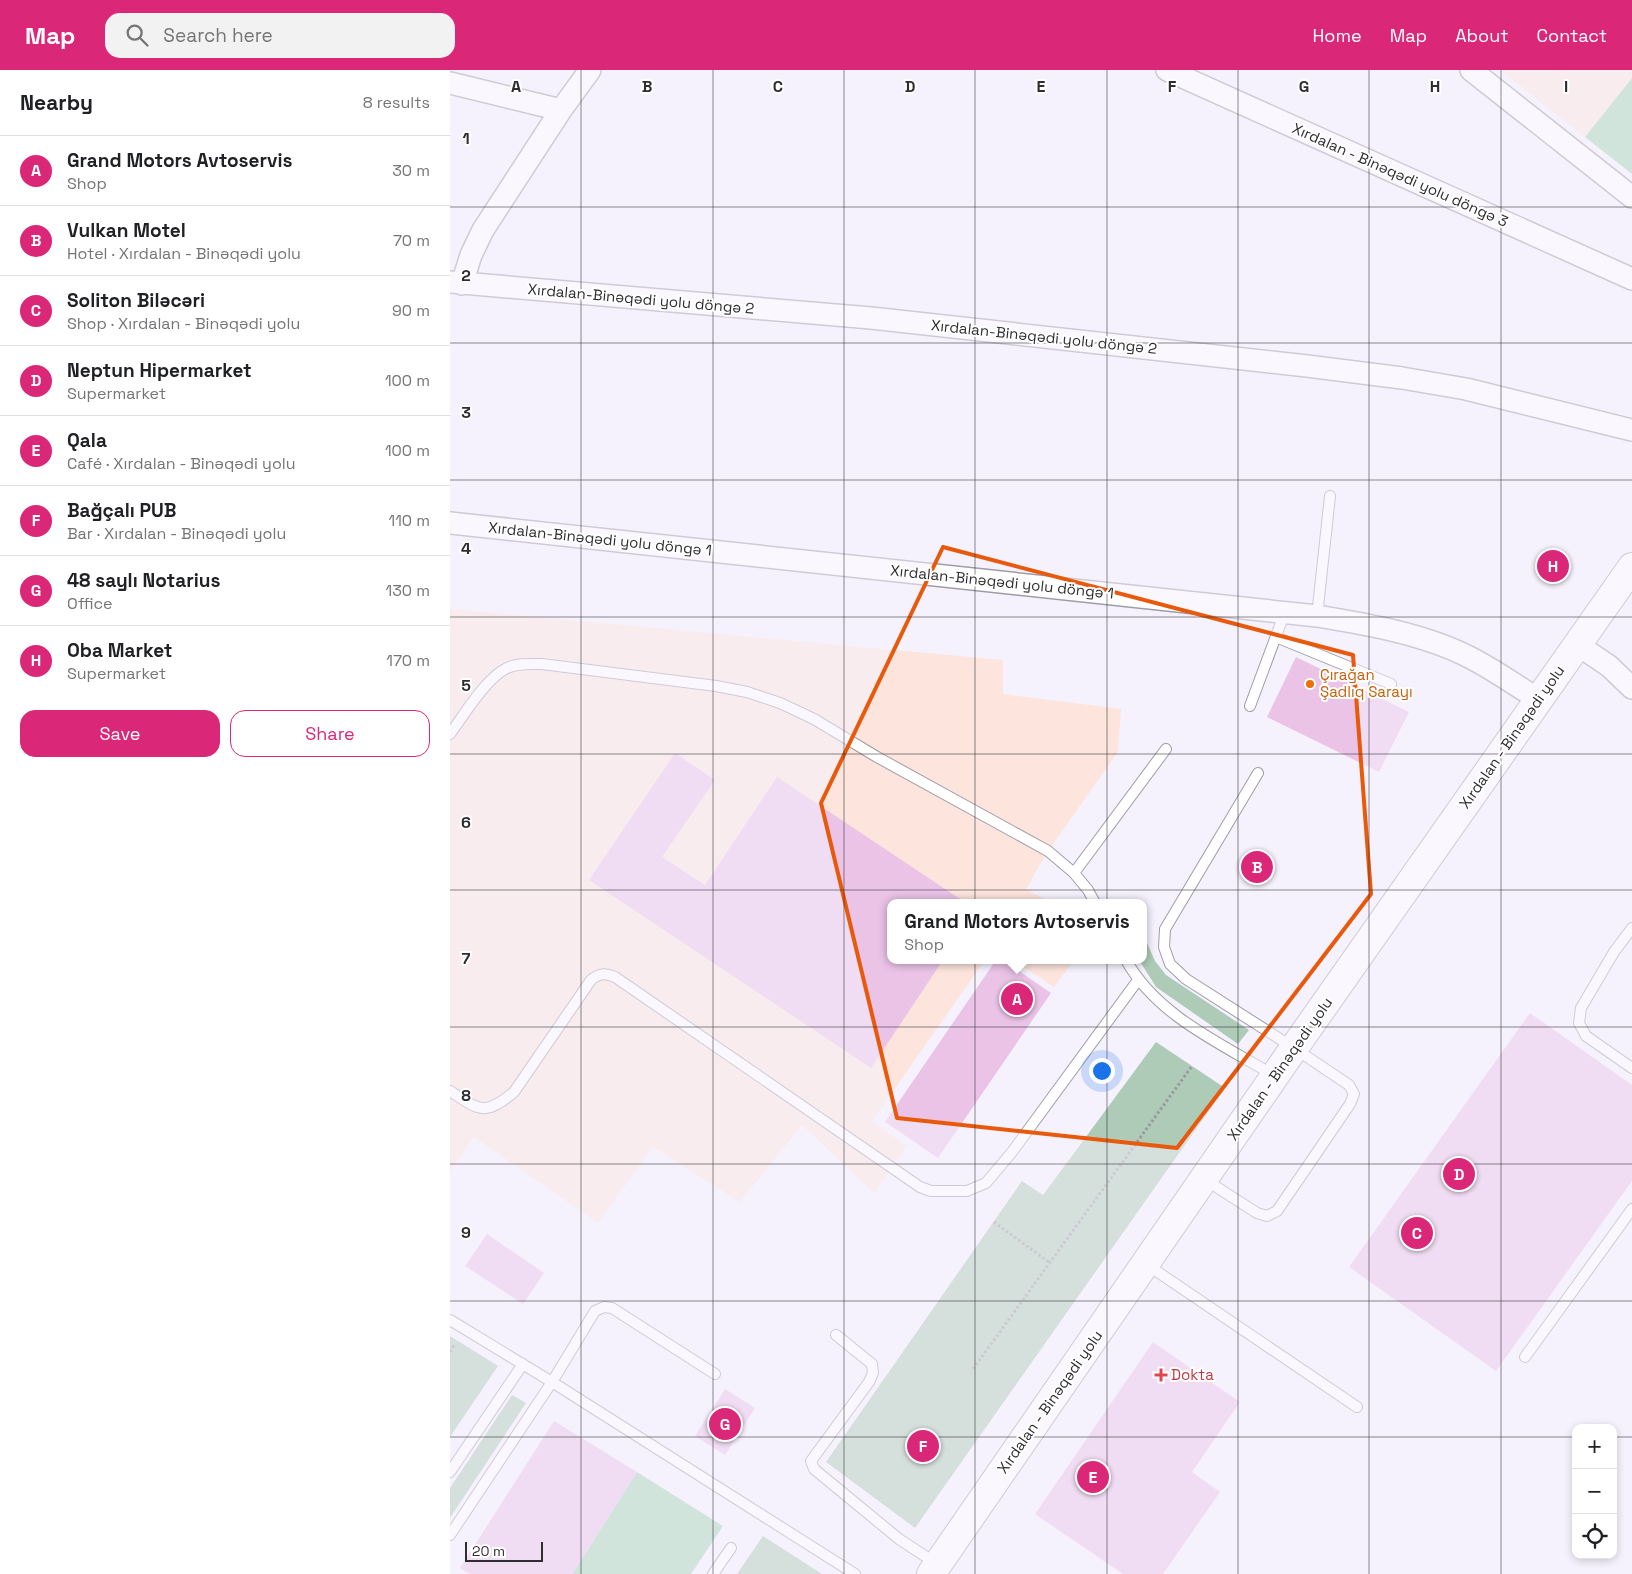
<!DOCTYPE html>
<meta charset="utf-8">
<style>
body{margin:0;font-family:"Space Grotesk",sans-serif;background:#f2f2f2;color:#202124}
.controls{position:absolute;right:15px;bottom:15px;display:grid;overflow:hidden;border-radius:10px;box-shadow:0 2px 8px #0003}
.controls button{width:45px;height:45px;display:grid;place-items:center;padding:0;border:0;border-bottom:1px solid #e0e0e0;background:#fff;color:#202124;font:25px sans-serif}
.scale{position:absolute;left:15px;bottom:12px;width:78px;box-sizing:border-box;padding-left:5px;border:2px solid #2e2e31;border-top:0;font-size:14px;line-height:18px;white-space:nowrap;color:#2e2e31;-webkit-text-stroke:4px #fff;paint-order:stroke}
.you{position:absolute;left:651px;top:1000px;width:18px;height:18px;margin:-12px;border:4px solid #fff;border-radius:50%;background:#1a73e8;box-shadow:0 0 0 8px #1a73e833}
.badge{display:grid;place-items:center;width:32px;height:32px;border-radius:50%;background:#db2777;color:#fff;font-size:16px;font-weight:700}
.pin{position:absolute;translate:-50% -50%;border:2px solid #fff;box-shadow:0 1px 5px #0006}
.popup{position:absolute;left:437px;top:829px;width:260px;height:65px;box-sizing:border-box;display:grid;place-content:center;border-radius:10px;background:#fff;filter:drop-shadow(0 1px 4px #0005);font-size:16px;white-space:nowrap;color:#757577}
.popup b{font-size:19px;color:#202124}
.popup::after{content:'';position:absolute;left:50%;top:100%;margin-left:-10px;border:10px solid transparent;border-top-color:#fff}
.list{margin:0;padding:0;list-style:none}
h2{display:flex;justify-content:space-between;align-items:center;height:65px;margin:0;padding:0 20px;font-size:21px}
h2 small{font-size:16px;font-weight:400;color:#757577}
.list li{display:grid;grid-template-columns:32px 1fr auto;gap:15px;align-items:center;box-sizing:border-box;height:70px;padding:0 20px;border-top:1px solid #e0e0e0}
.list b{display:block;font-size:19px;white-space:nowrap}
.list p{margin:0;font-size:16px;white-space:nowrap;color:#757577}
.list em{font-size:16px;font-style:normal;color:#757577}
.actions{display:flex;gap:10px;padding:15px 20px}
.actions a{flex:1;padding:11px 0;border:1px solid #db2777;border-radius:15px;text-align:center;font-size:18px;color:#db2777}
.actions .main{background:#db2777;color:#fff}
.icon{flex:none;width:28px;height:28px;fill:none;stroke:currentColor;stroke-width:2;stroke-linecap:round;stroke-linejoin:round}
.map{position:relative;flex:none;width:1182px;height:1504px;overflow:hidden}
header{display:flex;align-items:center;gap:30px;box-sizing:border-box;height:70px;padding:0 25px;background:#db2777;color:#fff}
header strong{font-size:24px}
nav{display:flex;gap:28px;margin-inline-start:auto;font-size:18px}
.search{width:350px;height:45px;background:#f2f2f2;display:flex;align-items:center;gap:12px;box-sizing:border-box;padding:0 18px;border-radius:15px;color:#757577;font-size:19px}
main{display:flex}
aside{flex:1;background:#fff}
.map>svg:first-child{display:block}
</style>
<header>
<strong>Map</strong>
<div class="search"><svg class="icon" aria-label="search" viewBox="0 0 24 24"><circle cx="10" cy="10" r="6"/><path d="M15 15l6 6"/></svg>Search here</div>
<nav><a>Home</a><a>Map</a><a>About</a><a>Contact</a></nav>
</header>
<main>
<aside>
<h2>Nearby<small>8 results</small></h2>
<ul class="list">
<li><span class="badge">A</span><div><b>Grand Motors Avtoservis</b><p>Shop</p></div><em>30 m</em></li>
<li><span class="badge">B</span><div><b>Vulkan Motel</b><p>Hotel · Xırdalan - Binəqədi yolu</p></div><em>70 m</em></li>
<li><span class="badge">C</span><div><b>Soliton Biləcəri</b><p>Shop · Xırdalan - Binəqədi yolu</p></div><em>90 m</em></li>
<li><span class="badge">D</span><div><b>Neptun Hipermarket</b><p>Supermarket</p></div><em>100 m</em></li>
<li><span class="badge">E</span><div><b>Qala</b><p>Café · Xırdalan - Binəqədi yolu</p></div><em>100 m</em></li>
<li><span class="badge">F</span><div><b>Bağçalı PUB</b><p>Bar · Xırdalan - Binəqədi yolu</p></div><em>110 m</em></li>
<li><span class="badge">G</span><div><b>48 saylı Notarius</b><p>Office</p></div><em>130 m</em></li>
<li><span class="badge">H</span><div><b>Oba Market</b><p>Supermarket</p></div><em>170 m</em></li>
</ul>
<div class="actions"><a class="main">Save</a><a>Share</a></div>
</aside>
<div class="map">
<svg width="1182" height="1504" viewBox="0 0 1182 1504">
<rect width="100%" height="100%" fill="#f5f2fd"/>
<!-- industrial -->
<path fill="#fde4dd" d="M 1050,0 L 1182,0 L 1182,8 L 1135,67 Z
M 0,539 L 553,590 L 553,624 L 671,639 L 668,682 L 598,781 L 576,819 L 601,833 L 441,833 L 441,890 L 535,890 L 422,1051 L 457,1076 L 424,1123 L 352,1055 L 290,1132 L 203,1077 L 148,1153 L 24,1067 L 0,1102 Z
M 563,890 L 624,890 L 604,917 Z"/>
<!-- green -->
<path fill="#adcbb6" d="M 693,864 L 705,891 L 716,905 L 799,960 L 788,974 L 706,917 L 689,890 L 693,890 Z
M 706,972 L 775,1018 L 465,1458 L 376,1392 L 572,1111 L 593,1125 Z
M 0,1266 L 48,1296 L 0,1367 Z
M 62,1325 L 76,1333 L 0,1448 L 0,1418 Z
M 313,1466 L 372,1504 L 287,1504 Z"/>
<!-- forest -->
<path fill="#a5d3b4" d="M 1182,8 L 1182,104 L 1135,67 Z
M 187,1402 L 273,1456 L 241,1504 L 122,1504 Z"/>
<!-- building -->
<path fill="#eac3e7" d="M 846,587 L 959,642 L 929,702 L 817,647 Z
M 225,683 L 265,710 L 212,787 L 255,815 L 327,707 L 516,833 L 441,833 L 441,890 L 493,890 L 421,998 L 139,810 Z
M 546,890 L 553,890 L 601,923 L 488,1088 L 435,1052 Z
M 1080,943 L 1182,1015 L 1182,1111 L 1046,1301 L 899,1197 Z
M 37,1164 L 94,1203 L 73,1234 L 15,1196 Z
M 703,1272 L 790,1332 L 742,1402 L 770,1422 L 713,1504 L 673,1504 L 585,1444 Z
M 275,1319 L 305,1338 L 275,1385 L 245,1366 Z
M 104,1351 L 187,1402 L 122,1504 L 20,1504 L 10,1498 Z"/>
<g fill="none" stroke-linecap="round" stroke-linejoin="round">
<!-- lane casing -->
<g stroke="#9f9ca6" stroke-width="12">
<path id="lane" d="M 867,546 L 880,426
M 826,567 L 941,614
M 800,636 L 835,542
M 0,664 C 14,645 36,608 57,598 C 67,593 80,594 92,594 L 266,616 L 297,622 L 330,633 L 364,649 L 427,687 L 598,781 L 624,803 L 638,820 L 645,833
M 624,803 L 716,679
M 1182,858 L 1164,882 L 1131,938 L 1129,953 L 1136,966 L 1182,998
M 676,890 C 707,946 772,974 825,1006
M 0,1021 C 29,1040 34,1047 64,1022 L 141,910 C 149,903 155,903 165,907 L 470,1117 L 481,1121 L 517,1121 L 536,1113 L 562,1082 L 688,910
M 754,1109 L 807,1143 L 817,1146 L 827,1141 L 900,1034 L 904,1024 L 899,1015 L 844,978 L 736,909 L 720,894 L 714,877 L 715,859 L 808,703
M 696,1194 L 907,1337
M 0,1250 L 102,1312 L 405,1504
M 386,1265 L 422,1294 L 423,1303 L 419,1312 L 361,1391 L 364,1399 L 449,1469 L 487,1494
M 1075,1287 L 1182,1139
M 0,1402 L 73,1294
M 0,1465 L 102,1312 L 145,1241 L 154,1237 L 162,1238 L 265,1304
M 263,1504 L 281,1478"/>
</g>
<!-- street casing -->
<g stroke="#9f9ca6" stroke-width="24">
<path id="street" d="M 717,0 L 1182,209
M 1021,0 L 1182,127
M 0,13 L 111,40
M 0,212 L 421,248 L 857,296 L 952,308 L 1016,319 L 1182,360
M 12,214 L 21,185 L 33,160 L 111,40 L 140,0
M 0,453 L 867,546 C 916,554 974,564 1019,587 C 1043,599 1065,615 1088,629
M 1128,575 L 1159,596 L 1182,618"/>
</g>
<!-- secondary casing -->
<g stroke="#9f9ca6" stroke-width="30">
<path id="secondary" d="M 481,1504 L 844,978 L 1182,497"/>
</g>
<!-- path -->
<path stroke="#9a98a0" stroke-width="3" stroke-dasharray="2.5 2.5" stroke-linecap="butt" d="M 544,1152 L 600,1193
M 0,1282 L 5,1274
M 523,1299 L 742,996"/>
<!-- lane -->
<use href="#lane" stroke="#fff" stroke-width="10"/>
<!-- street -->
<use href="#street" stroke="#fff" stroke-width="21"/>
<!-- secondary -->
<use href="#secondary" stroke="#fff" stroke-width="28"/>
</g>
<!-- marked area -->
<path d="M0 0H1182V1504H0ZM 493,477 L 903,585 L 921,824 L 727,1078 L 447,1048 L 371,733 Z" fill="#f5f2fd" fill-opacity=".55" fill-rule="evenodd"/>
<path fill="none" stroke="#e8590c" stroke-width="4" stroke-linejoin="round" d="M 493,477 L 903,585 L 921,824 L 727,1078 L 447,1048 L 371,733 Z"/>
<!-- grid -->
<path fill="none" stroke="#2e2e31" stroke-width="1" stroke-opacity="0.55" d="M 131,0 L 131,1504M 263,0 L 263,1504M 394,0 L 394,1504M 525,0 L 525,1504M 657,0 L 657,1504M 788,0 L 788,1504M 919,0 L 919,1504M 1051,0 L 1051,1504M 0,137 L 1182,137M 0,273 L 1182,273M 0,410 L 1182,410M 0,547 L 1182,547M 0,684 L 1182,684M 0,820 L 1182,820M 0,957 L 1182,957M 0,1094 L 1182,1094M 0,1231 L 1182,1231M 0,1367 L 1126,1367M 1163,1367 L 1182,1367"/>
<!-- markers -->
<circle fill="#e8710a" stroke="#fff" stroke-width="2" cx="860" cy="614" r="5"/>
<path fill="#e0444e" stroke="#fff" stroke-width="2" d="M708.5 1297.5h5v5h5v5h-5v5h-5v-5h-5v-5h5z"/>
<g text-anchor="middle" stroke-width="4" stroke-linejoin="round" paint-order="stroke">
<!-- street labels -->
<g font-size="15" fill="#2e2e31" stroke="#fff">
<text transform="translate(950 105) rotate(24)" y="5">Xırdalan - Binəqədi yolu döngə 3</text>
<text transform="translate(191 229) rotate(5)" y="5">Xırdalan-Binəqədi yolu döngə 2</text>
<text transform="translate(594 267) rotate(6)" y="5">Xırdalan-Binəqədi yolu döngə 2</text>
<text transform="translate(150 469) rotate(6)" y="5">Xırdalan-Binəqədi yolu döngə 1</text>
<text transform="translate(552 512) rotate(6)" y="5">Xırdalan-Binəqədi yolu döngə 1</text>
<text transform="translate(1062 667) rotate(-55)" y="5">Xırdalan - Binəqədi yolu</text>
<text transform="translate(830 999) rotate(-55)" y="5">Xırdalan - Binəqədi yolu</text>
<text transform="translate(600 1332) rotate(-55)" y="5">Xırdalan - Binəqədi yolu</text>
</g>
<!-- food labels -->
<g font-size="15" fill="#c56008" stroke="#fff" text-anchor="start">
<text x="870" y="610">Çırağan<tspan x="870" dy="17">Şadlıq Sarayı</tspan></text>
</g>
<!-- health labels -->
<g font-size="15" fill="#be3a42" stroke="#fff" text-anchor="start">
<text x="721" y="1310">Dokta</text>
</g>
</g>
<g font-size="16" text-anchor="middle" font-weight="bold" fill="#2e2e31" stroke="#fff" stroke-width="4" stroke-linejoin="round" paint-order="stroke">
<text x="66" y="22">A</text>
<text x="197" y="22">B</text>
<text x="328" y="22">C</text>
<text x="460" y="22">D</text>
<text x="591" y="22">E</text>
<text x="722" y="22">F</text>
<text x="854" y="22">G</text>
<text x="985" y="22">H</text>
<text x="1116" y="22">I</text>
<text x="16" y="74">1</text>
<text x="16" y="211">2</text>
<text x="16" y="348">3</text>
<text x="16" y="484">4</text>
<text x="16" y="621">5</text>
<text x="16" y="758">6</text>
<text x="16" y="894">7</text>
<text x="16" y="1031">8</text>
<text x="16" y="1168">9</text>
</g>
</svg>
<div class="controls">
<button>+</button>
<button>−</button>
<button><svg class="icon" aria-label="locate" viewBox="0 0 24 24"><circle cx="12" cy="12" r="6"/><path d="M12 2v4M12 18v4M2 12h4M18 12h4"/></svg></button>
</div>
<div class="scale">20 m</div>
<div class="you"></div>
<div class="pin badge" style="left:567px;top:929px">A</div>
<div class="popup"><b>Grand Motors Avtoservis</b>Shop</div>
<div class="pin badge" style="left:807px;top:797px">B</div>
<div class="pin badge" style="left:967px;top:1163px">C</div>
<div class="pin badge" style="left:1009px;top:1104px">D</div>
<div class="pin badge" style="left:643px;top:1407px">E</div>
<div class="pin badge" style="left:473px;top:1376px">F</div>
<div class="pin badge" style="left:275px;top:1354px">G</div>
<div class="pin badge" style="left:1103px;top:496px">H</div>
</div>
</main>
